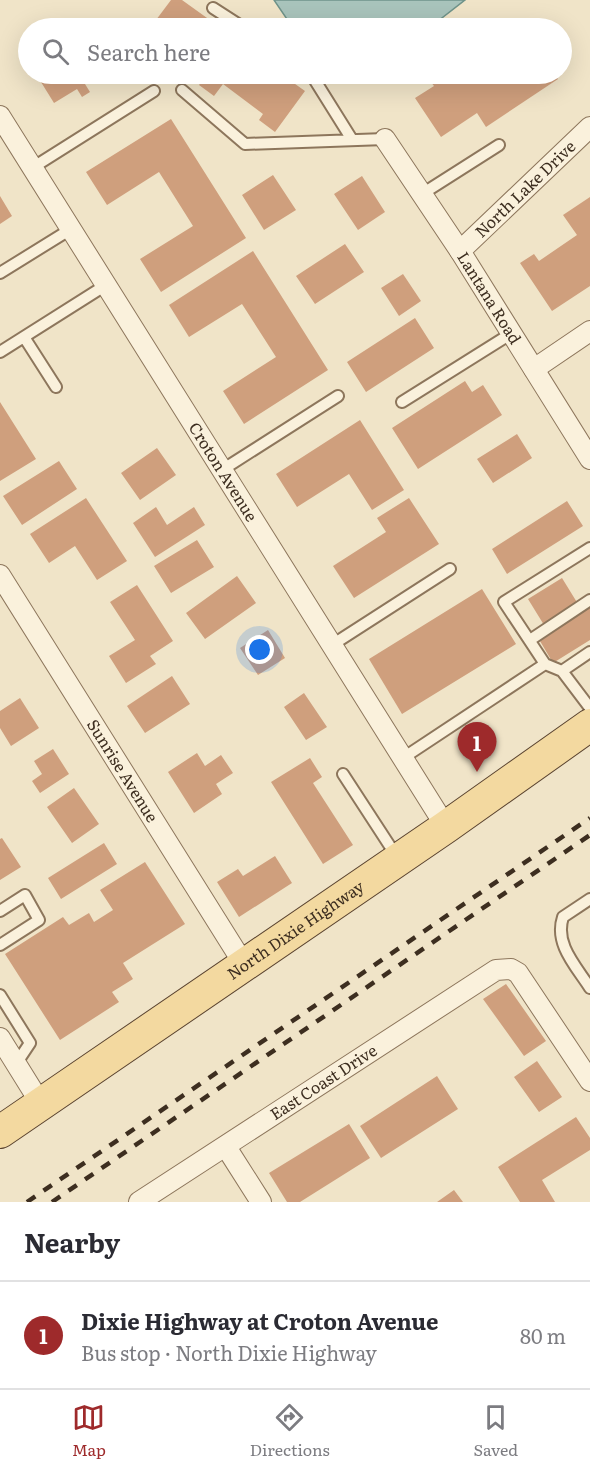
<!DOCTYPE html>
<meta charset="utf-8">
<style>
body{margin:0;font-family:Literata,serif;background:#f2f2f3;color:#2b2b33}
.you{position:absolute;left:260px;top:650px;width:21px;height:21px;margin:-15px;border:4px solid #fff;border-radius:50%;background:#1a73e8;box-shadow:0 0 0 9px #1a73e833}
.badge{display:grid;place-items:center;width:39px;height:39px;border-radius:50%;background:#9e2a2b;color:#fff;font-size:20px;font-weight:700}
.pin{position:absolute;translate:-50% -50px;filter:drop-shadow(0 2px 3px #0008)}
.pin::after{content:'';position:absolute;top:32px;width:21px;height:18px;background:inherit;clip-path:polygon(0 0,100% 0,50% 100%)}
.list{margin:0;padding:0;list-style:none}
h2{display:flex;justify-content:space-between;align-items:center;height:78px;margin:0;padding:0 24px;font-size:26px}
h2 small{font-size:20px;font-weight:400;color:#7c7c81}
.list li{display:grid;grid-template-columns:39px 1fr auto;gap:18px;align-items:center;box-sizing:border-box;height:108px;padding:0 24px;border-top:2px solid #e1e1e2}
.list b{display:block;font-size:22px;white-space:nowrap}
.list p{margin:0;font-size:20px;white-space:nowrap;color:#7c7c81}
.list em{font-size:20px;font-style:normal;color:#7c7c81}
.icon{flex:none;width:33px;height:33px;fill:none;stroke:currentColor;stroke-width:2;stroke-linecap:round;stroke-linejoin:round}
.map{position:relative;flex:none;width:590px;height:1202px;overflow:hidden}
.search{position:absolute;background:#fff;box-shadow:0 6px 24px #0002;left:18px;right:18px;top:18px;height:66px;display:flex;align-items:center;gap:15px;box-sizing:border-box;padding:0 21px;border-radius:33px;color:#7c7c81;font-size:22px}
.sheet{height:186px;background:#fff}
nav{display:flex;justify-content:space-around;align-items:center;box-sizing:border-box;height:84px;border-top:2px solid #e1e1e2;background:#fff;font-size:16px;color:#7c7c81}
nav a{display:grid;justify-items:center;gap:3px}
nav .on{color:#9e2a2b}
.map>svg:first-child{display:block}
</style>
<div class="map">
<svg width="590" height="1202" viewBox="0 0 590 1202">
<rect width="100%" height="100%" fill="#f0e4c8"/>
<!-- water -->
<path fill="#a9c4bc" stroke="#6f938a" stroke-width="1.5" d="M 274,0 L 465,0 L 429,28 L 293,28 Z"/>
<!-- building -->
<path fill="#cf9f7d" d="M 171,0 L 182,0 L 221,28 L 150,28 Z
M 36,74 L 102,74 L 85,84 L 90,92 L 82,97 L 77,89 L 54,103 Z
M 207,74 L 281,74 L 305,91 L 275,132 L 259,120 L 263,114 L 223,84 L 214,96 L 199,85 Z
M 441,74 L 555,74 L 558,79 L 486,127 L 477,113 L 441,137 L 415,98 L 434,86 L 430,81 Z
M 171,119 L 246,238 L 161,292 L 140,259 L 193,226 L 159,172 L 107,205 L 86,172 Z
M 273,175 L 296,210 L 264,230 L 242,195 Z
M 362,176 L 385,212 L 358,230 L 334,194 Z
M 0,196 L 12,216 L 0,224 Z
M 590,197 L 590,286 L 552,311 L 520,263 L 534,254 L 539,261 L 577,235 L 563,215 Z
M 345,244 L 364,272 L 315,304 L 296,276 Z
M 253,251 L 328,370 L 244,424 L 223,391 L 276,357 L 242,304 L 189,337 L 169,305 Z
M 403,274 L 421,301 L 399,316 L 381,288 Z
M 415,318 L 434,348 L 366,392 L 347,362 Z
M 465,381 L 472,392 L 483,385 L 502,415 L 418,469 L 392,428 Z
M 0,402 L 36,459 L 0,481 Z
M 360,420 L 404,490 L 372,510 L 349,474 L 297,507 L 276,474 Z
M 517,434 L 532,458 L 493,483 L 477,459 Z
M 157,448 L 176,475 L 140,500 L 121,473 Z
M 59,461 L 77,489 L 22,525 L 3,496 Z
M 86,498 L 127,561 L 97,580 L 75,546 L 49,563 L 30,534 Z
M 409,498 L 439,544 L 354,598 L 333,566 L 386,532 L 377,518 Z
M 567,501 L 583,526 L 507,574 L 492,549 Z
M 156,507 L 167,525 L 194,507 L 205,525 L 155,557 L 133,523 Z
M 197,540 L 214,567 L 171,593 L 154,566 Z
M 237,576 L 256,603 L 205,639 L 186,613 Z
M 562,578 L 578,604 L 544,625 L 528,599 Z
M 137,585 L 173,641 L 150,656 L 156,664 L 126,683 L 109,656 L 135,640 L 110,602 Z
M 482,589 L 516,644 L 402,714 L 369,659 Z
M 590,607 L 590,640 L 553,663 L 540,641 Z
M 268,630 L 285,658 L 258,675 L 240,648 Z
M 172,676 L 190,704 L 145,733 L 127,706 Z
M 304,693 L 327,727 L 306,740 L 284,707 Z
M 20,698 L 39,728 L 11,746 L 0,728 L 0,711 Z
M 53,749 L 69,774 L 40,793 L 32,781 L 42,774 L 34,761 Z
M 197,753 L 205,766 L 221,755 L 233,773 L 216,784 L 222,794 L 194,813 L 168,772 Z
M 310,758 L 322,777 L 313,783 L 353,845 L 323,864 L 271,782 Z
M 74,788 L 99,824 L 72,843 L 47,807 Z
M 2,838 L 21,867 L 0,880 L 0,839 Z
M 104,843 L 117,864 L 61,899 L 48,878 Z
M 275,856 L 292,883 L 239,917 L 217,882 L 238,869 L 243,876 Z
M 145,862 L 185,924 L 123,963 L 133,979 L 112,992 L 119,1002 L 60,1040 L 5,954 L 63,917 L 69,925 L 89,913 L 94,922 L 113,910 L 100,890 Z
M 506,984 L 546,1041 L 524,1056 L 483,999 Z
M 537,1061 L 562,1097 L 539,1112 L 514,1077 Z
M 437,1076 L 458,1109 L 381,1158 L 360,1126 Z
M 576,1117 L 590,1138 L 590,1150 L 542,1180 L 555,1202 L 520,1202 L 498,1167 Z
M 349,1124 L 370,1158 L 300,1202 L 287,1202 L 269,1173 Z
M 454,1190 L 463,1202 L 437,1202 Z"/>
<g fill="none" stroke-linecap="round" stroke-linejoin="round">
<!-- service casing -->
<g stroke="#8d765c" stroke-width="14">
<path id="service" d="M 213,8 L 244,28
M 311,74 L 351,138
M 182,90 L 245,144 L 385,139
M 32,168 L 154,91
M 422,194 L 499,145
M 0,273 L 71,229
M 24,337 L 56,387
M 0,352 L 106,285
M 402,402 L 512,333
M 222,470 L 338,396
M 590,548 L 504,602 L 545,664 L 562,671 L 590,708
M 530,640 L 590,600
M 332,645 L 450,569
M 562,671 L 590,652
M 403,758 L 545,664
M 343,774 L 397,857
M 590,899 L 563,917 C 554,944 576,966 590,988
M 0,911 L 25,895 L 39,920 L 0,945
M 0,995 L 30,1043 L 16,1064"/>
</g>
<!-- minor casing -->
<g stroke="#8d765c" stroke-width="22">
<g id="minor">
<path id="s1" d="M 0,116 L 446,827"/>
<path id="s2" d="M 385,139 L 460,251 L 590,459"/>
<path id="s3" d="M 460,251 L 590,127"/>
<path d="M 534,369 L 590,331"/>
<path id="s4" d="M 0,575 L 245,966"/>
<path d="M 0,1038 L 41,1104"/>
<path d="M 226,1147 L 261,1202"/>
<path id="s5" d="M 139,1202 L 496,970 L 511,969 L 518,973 L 590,1081"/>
</g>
</g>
<!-- primary casing -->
<g stroke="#5b4430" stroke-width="34">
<g id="primary">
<path id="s6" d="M 0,1132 L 446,827 L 590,725"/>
</g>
</g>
<!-- service -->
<use href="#service" stroke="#faf1dc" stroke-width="10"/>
<!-- minor -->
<use href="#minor" stroke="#faf1dc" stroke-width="20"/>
<!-- primary -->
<use href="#primary" stroke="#f3d9a0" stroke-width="32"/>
<!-- rail -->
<path stroke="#3d2e20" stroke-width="4.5" stroke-dasharray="10 10" stroke-linecap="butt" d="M 27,1202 L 590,818
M 52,1202 L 590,835"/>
</g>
<g text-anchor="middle" stroke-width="5" stroke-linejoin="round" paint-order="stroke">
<!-- street labels -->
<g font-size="16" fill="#3d2e20" stroke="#f7eed8">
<text dy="6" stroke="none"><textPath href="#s3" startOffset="90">North Lake Drive</textPath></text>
<text dy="6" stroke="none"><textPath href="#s2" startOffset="190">Lantana Road</textPath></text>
<text dy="6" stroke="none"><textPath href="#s1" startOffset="420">Croton Avenue</textPath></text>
<text dy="6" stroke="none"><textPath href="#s4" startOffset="231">Sunrise Avenue</textPath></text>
<text dy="6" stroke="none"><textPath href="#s6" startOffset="358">North Dixie Highway</textPath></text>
<text dy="6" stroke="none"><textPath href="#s5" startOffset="220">East Coast Drive</textPath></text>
</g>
</g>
</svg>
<div class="you"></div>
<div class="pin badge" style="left:477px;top:772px">1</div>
<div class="search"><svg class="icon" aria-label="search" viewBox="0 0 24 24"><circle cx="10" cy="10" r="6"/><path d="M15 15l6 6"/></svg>Search here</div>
</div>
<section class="sheet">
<h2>Nearby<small></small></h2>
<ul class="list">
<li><span class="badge">1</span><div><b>Dixie Highway at Croton Avenue</b><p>Bus stop · North Dixie Highway</p></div><em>80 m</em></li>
</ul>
</section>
<nav>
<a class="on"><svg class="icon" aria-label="map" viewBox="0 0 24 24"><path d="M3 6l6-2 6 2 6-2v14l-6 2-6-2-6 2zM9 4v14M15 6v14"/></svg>Map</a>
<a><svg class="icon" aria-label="directions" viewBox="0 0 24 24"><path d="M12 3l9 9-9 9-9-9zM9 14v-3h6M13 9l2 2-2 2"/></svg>Directions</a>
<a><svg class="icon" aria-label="saved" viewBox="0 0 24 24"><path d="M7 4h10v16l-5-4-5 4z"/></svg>Saved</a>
</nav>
